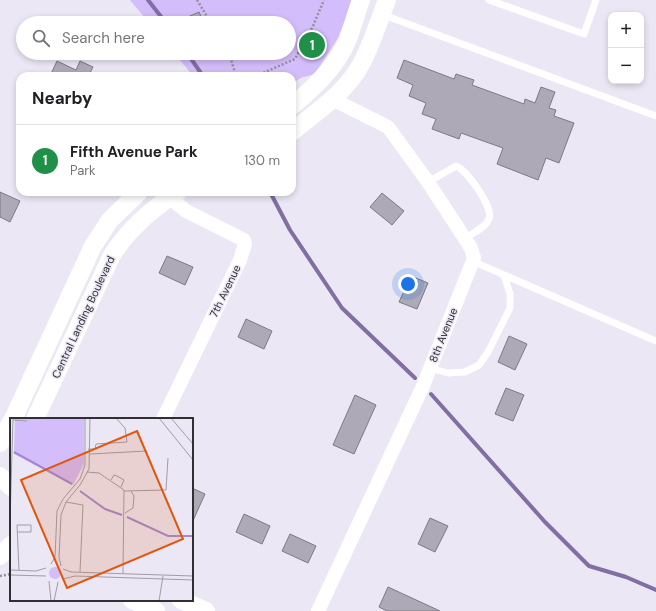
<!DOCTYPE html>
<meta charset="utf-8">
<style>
body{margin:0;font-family:"DM Sans",sans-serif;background:#f6f6f6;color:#202124}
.controls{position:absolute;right:12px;top:12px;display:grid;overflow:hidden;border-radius:8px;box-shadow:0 2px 6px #0003}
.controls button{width:36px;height:36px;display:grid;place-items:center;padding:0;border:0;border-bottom:1px solid #e0e0e0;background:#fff;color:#202124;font:20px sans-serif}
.you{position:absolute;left:408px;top:284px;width:14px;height:14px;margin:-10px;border:3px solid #fff;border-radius:50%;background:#1a73e8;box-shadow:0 0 0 6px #1a73e833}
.badge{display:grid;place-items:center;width:26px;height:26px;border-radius:50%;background:#209049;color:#fff;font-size:13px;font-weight:700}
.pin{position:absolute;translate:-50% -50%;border:2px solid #fff;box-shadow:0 1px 4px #0006}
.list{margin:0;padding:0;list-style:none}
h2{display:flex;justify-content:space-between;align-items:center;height:52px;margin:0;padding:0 16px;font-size:17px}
h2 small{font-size:13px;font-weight:400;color:#757577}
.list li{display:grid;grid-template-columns:26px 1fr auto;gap:12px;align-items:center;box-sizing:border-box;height:72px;padding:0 16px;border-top:1px solid #e0e0e0}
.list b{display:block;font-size:15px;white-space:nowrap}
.list p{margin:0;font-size:13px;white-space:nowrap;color:#757577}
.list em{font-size:13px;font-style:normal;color:#757577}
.icon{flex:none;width:22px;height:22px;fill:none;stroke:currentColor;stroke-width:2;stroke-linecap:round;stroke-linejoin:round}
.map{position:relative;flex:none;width:656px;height:611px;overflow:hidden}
.search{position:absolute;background:#fff;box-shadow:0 2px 6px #0003;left:16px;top:16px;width:280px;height:44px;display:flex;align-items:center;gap:10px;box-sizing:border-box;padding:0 14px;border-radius:22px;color:#757577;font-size:15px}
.panel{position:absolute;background:#fff;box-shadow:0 2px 6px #0003;left:16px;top:72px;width:280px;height:124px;border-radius:12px}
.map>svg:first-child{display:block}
</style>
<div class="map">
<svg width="656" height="611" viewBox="0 0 656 611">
<rect width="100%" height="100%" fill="#ebe7f4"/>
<!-- green -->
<path fill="#d3bdfa" d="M 130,0 L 353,0 L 338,38 L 316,72 C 308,79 303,73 292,85 L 292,76 L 193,76 L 174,53 L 289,53 L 289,23 L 149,23 Z"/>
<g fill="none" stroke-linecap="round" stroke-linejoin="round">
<!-- stream -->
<path stroke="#816ea3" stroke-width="4" d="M 148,0 L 166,23
M 187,53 L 203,76
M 270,192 L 290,230 L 342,308 L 415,378
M 431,394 L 545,522 L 589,566 L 626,577 L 656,590"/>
</g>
<!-- building -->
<path fill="#aea9b6" stroke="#7d7985" d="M 199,12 L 204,23 L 174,23 Z
M 404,60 L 454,79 L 456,74 L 474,80 L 472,85 L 524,104 L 525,99 L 535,103 L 541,87 L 555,92 L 549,108 L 556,110 L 554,116 L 574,123 L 559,163 L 546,158 L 538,180 L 497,164 L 503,148 L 461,133 L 459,139 L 432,129 L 436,119 L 422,114 L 426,103 L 409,96 L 413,85 L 397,78 Z
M 57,61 L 76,70 L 80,61 L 93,67 L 89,75 L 91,76 L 50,76 Z
M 0,192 L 20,201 L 10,222 L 0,217 Z
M 382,193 L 404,211 L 392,225 L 370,207 Z
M 167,256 L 193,267 L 185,285 L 159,273 Z
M 411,276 L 428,283 L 417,309 L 399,302 Z
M 246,319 L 272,331 L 264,349 L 238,337 Z
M 509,336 L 527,344 L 515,370 L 498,362 Z
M 506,388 L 524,395 L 513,421 L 495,414 Z
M 355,395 L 376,405 L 354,454 L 333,445 Z
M 192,488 L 205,494 L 192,523 Z
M 244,514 L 270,526 L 262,544 L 236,532 Z
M 430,518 L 448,526 L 435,552 L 418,544 Z
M 290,534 L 316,546 L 308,563 L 282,551 Z
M 388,587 L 440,611 L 387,611 L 379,607 Z"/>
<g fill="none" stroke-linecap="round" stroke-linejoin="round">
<!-- path -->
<path stroke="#929099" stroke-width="2.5" stroke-dasharray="2 2" stroke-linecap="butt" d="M 197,0 L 211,23
M 229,53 L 236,76
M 256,76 L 295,59 L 313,26 L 324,0
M 0,576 L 11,574"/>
<!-- service -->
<path stroke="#fff" stroke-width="7" d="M 489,0 L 584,34 L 596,0
M 381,14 L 656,116
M 428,182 L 456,166 C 467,170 494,208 489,219 C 485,228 473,233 465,238
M 472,261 L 656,341
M 430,368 L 448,373 L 465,372 L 479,365 L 488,352 L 510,308 L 510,294 L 504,275"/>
<!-- minor -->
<path stroke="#fff" stroke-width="14" d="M 163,419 L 240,260 L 245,244 L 244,240 L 186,211 L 169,197
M 318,611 L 423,386 L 474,258 L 471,248 L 428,182 L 388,127 L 332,99"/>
<!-- tertiary -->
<path stroke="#fff" stroke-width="18" d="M 292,106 C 314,88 338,65 348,39 C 353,26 356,13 361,0
M 292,132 C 316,112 345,93 360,66 C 372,45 378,22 387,0
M 13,419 L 93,246 L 110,220 L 139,192
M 35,419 L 112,255 C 128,230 153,208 178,192
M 0,443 L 11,422
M 0,476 L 11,487
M 0,556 L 11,545
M 132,600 L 156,611
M 181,600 L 206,611"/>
</g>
<g text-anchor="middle" stroke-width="3" stroke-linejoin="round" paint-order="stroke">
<!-- street labels -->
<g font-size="11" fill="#302f34" stroke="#ebe7f4">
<text transform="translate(225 291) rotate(-64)" y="4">7th Avenue</text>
<text transform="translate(83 317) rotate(-65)" y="4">Central Landing Boulevard</text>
<text transform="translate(443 335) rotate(-68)" y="4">8th Avenue</text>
</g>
</g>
<!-- overview -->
<g transform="translate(10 418)">
<rect width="183" height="183" fill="#ebe7f4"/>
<path d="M 5,0 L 74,0 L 74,46 L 63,67 L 4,36 ZM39 155a6 6 0 1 1 12 0a6 6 0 1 1-12 0Z" fill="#d3bdfa"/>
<path fill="none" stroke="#a489d2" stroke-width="2" d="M 4,34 L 62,66M 70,73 L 95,91 L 112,97M 117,99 L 158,118 L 183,118"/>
<path fill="none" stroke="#a09da7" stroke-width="1" d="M 149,0 L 183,42M 161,0 L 183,26M 3,2 L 17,3M 78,31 L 85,31 L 86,26 L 117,24 L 115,10 L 106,0M 80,36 L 137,33M 77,54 L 89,55 L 114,72 L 113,155M 101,62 L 104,57 L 107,58 L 114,62 L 111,69M 114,73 L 156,72 L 158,40M 56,84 L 73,87 L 70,154M 115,95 L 123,90 L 124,78 L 121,73M 0,104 L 3,0M 7,114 L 21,114 L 21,107 L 7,107 L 9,152M 41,146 L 45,139 L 47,93 L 53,81 L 70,61 L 75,47 L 75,0M 51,148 L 49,139 L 51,97 L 56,84 L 70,67 L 79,51 L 80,0M 53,151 L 61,154 L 183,158M 0,152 L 26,153 L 36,150M 0,157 L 36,158M 53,161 L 65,158 L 183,162M 39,163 L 41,183M 44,183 L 48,164M 149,183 L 153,158"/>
<path fill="#df570e" fill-opacity="0.15" stroke="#df570e" stroke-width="2" d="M 127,13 L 173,121 L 57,170 L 11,62 Z"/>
<rect width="183" height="183" fill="none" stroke="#302f34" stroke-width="2"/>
</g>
</svg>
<div class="controls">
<button>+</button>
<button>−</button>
</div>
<div class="you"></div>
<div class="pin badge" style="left:312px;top:45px">1</div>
<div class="search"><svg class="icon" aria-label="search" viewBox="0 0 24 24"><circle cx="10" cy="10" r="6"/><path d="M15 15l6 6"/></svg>Search here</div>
<section class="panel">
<h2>Nearby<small></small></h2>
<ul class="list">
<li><span class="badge">1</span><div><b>Fifth Avenue Park</b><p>Park</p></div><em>130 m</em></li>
</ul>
</section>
</div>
